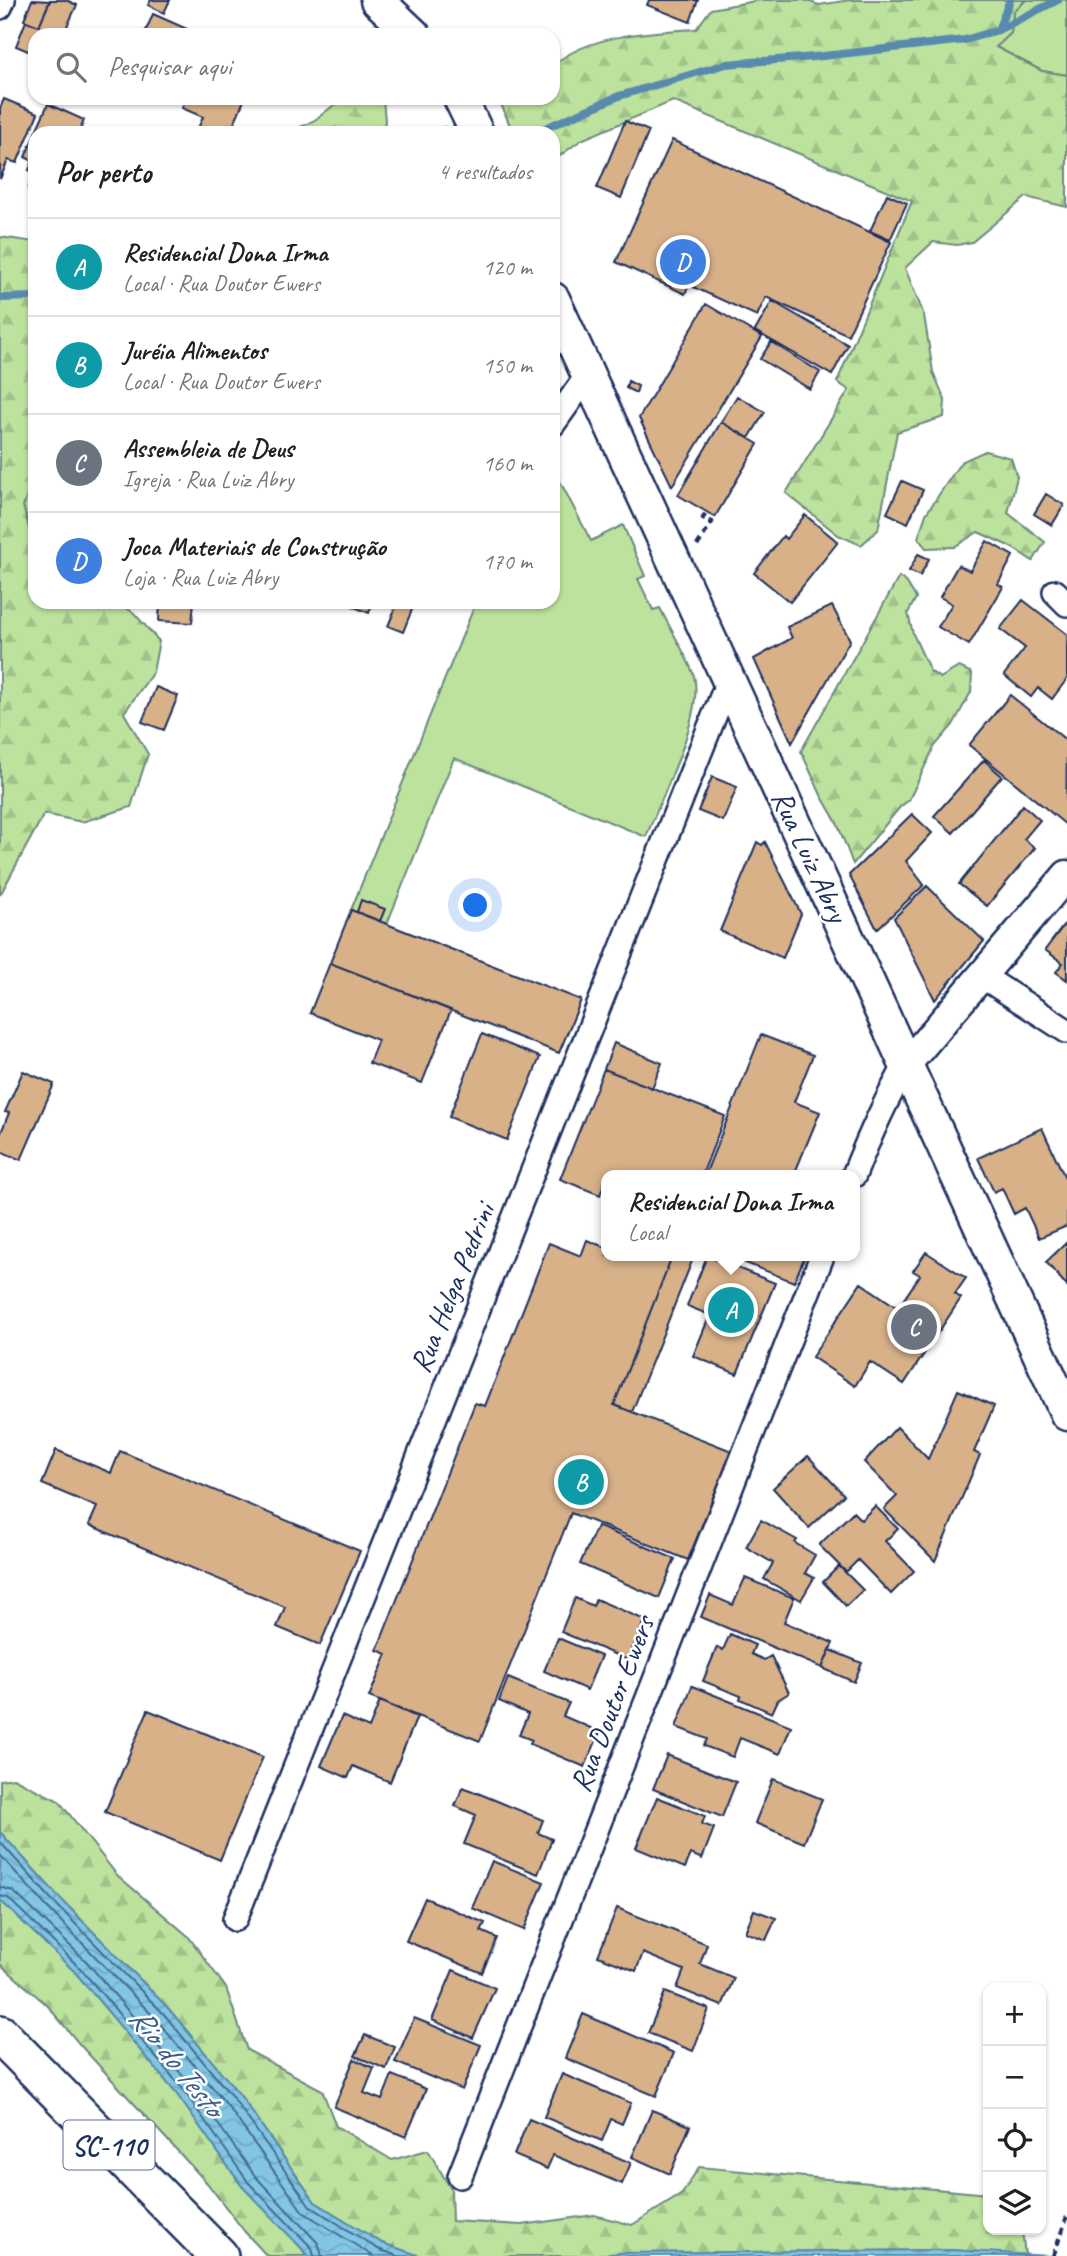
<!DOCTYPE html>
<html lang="pt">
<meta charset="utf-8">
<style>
body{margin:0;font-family:Caveat,sans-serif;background:#f6f6f6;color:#202124}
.controls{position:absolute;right:21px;bottom:21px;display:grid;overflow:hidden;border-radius:14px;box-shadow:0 2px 5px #0004}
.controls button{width:63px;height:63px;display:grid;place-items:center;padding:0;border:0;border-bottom:2px solid #e0e0e0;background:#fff;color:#202124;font:35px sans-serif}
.you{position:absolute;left:476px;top:906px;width:24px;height:24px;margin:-18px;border:5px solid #fff;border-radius:50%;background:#1a73e8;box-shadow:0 0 0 10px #1a73e833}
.badge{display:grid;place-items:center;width:46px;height:46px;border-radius:50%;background:#d1495b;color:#fff;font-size:23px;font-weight:700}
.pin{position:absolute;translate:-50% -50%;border:4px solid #fff;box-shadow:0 2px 7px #0006}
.popup{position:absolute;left:601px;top:1170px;width:259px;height:91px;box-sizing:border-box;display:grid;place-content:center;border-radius:14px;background:#fff;filter:drop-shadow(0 2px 5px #0005);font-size:23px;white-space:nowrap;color:#757577}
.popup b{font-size:26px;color:#202124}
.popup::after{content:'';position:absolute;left:50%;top:100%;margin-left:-14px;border:14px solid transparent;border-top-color:#fff}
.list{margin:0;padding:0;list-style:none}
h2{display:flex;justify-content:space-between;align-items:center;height:91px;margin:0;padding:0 28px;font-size:30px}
h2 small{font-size:23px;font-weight:400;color:#757577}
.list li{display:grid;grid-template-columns:46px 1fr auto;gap:21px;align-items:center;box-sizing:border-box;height:98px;padding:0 28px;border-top:2px solid #e0e0e0}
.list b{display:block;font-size:26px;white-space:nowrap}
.list p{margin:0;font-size:23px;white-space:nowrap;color:#757577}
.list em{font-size:23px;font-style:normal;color:#757577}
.icon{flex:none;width:38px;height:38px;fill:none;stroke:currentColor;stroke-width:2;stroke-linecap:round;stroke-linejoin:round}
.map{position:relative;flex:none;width:1067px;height:2256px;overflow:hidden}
.search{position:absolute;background:#fff;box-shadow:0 2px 5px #0004;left:28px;top:28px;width:532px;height:77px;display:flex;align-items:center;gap:18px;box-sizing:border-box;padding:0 24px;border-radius:21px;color:#757577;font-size:26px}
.panel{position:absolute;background:#fff;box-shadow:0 2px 5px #0004;left:28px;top:126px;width:532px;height:483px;border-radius:21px}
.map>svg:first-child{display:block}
</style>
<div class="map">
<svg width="1067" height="2256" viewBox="0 0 1067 2256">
<defs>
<pattern id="forest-firs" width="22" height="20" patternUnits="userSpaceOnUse" patternTransform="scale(1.75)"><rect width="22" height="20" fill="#bce29d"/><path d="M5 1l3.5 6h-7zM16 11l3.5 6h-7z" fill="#a1c28a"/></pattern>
<pattern id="water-waves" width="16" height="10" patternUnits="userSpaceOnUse" patternTransform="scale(1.75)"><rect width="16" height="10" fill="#82c6e3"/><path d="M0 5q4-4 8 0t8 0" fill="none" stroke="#70aac5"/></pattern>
</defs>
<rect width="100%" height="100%" fill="#fff"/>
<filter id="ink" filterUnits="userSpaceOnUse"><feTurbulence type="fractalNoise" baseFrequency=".0143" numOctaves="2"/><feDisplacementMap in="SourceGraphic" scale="14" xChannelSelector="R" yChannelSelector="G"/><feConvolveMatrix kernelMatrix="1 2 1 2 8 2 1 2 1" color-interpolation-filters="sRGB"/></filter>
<g filter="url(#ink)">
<!-- green -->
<path fill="#bce29d" stroke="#6c887e" stroke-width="2" d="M 1026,0 L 1067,0 L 1067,75 L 1042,71 L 996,47 L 1011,33 L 1013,12 Z
M 553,468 L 591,541 L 623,525 L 645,576 L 638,579 L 653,610 L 660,608 C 669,627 688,657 694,676 C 704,714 661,799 646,837 L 454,758 L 387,924 L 351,910 L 476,602 L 553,602 Z
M 35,478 L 35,550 L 23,506 Z"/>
<!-- forest -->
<path fill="url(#forest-firs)" stroke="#6c887e" stroke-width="2" d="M 761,0 L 804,0 L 819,5 L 850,0 L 1026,0 L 1013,12 L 1011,33 L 996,47 L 1042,71 L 1067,75 L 1067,207 L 1026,197 L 972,242 L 957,245 L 933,242 L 905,268 L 924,315 L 933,372 L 945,400 L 944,417 L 897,432 L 878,530 L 861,545 L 838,535 L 786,493 L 849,390 L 837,382 L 912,201 L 673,101 L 581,140 L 553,161 L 553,133 L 513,133 L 499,99 L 553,98 L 553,65 C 590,34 650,32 696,29 L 711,9 Z
M 343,98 L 383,98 L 385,121 L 383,133 L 288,133 L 315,120 Z
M 0,237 L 35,242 L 35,478 L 23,506 L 35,550 L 35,602 L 117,602 L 134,613 L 159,641 L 153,672 L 124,713 L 148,754 L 131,807 L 82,822 L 44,814 L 0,895 Z
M 985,451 L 1011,458 L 1017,477 L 1008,513 L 1045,542 L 1033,561 L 1011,547 L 978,532 L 954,547 L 926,548 L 918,538 L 926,514 L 961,462 Z
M 899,577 L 907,583 L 916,598 L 908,613 L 913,634 L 930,671 L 940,678 L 959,667 L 972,673 L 971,692 L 953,725 L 934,747 L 909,800 L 900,807 L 853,864 L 837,823 L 821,795 L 801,751 Z
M 13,1778 L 59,1801 L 117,1875 L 188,1936 L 226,1988 L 247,2050 L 322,2090 L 336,2126 L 392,2160 L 428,2150 L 451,2189 L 452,2221 L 522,2225 L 594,2215 L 632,2225 L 682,2194 L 699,2167 L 988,2194 L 988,2230 L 1022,2230 L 1025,2255 L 950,2250 L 622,2253 L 587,2256 L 420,2256 L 382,2243 L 315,2202 L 240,2095 L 168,2008 L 57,1895 L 0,1832 L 0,1780 Z
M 0,1900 L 75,1972 L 176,2093 L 242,2186 L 309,2256 L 267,2256 L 245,2232 L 207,2183 L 81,2046 L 47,2005 L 0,1964 Z"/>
<!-- water -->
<path fill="url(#water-waves)" stroke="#598aae" stroke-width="2" d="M 0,1832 L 57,1895 L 168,2008 L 240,2095 L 315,2202 L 382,2243 L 420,2256 L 309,2256 L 242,2186 L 176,2093 L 75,1972 L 0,1900 Z
M 950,2250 L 1050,2256 L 587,2256 L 622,2253 Z"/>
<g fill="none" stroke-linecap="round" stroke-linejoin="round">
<!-- shore -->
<path stroke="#446b93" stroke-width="2" d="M 0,1842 L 52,1900 L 163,2013 L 234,2099 L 310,2206 L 378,2249 L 398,2256
M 0,1855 L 46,1906 L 156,2019 L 227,2105 L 303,2212 L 373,2256
M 0,1887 L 13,1891 L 87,1962 L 189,2083 L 255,2176 L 318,2243 L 322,2256
M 0,1896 L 8,1898 L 80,1968 L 182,2088 L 248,2182 L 312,2248 L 314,2256"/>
<!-- stream -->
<path stroke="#598aae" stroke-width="8" d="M 998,30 L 1010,0
M 430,133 L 445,130
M 534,133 L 619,96 L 726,64 L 814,57 L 965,40 L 998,30 L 1058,0
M 0,298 L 35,297"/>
</g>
<!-- building -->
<path fill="#d8b189" stroke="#1b2f5e" stroke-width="2" d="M 32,0 L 50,1 L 39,26 L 24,20 Z
M 66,0 L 77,5 L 63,35 L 35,35 L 35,54 L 16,46 L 26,21 L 39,26 L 50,0 Z
M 151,0 L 170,0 L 164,13 L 148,5 Z
M 649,0 L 698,0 L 690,22 L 647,5 Z
M 153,14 L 187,29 L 184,35 L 144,35 Z
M 186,98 L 245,98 L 230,133 L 196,133 L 203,117 L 182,108 Z
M 4,99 L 38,113 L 17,163 L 8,160 L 0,179 L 0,108 Z
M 48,104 L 84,120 L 79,133 L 35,133 Z
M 625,121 L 649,131 L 621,198 L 597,188 Z
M 35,134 L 35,192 L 28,189 L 34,173 L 29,170 L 33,161 L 25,157 Z
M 672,140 L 891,242 L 848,335 L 766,297 L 757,316 L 689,285 L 685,294 L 616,262 Z
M 887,194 L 907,203 L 890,240 L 870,231 Z
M 772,301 L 848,345 L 832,375 L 755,331 Z
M 706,304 L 762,337 L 672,486 L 639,418 Z
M 771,342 L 820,372 L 810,389 L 760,359 Z
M 628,381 L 638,386 L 636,393 L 626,388 Z
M 737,396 L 765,412 L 749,438 L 721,422 Z
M 721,422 L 758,444 L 715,517 L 678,495 Z
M 902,481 L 923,490 L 908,523 L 887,513 Z
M 1046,494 L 1064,505 L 1052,525 L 1034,514 Z
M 805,515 L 838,542 L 790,602 L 754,573 L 783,536 L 786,539 Z
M 987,541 L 1013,556 L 998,584 L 1003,587 L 969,645 L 938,627 L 952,604 L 940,597 L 958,565 L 970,571 Z
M 918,554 L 929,559 L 920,576 L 909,571 Z
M 1023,600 L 1067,634 L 1067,679 L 1052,699 L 1038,688 L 1031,697 L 1004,675 L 1025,648 L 1000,629 Z
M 160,602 L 194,602 L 192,623 L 159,621 Z
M 356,602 L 373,602 L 369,613 L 354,607 Z
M 398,602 L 415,602 L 403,632 L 388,626 Z
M 832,606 L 850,640 L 792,743 L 754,659 L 792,638 L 787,627 Z
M 156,687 L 178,696 L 164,730 L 142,722 Z
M 1010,695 L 1067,741 L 1066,825 L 969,745 Z
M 984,760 L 1002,776 L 953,833 L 934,816 Z
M 712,777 L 737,787 L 723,821 L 698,811 Z
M 1023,805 L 1040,820 L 1024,839 L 1035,848 L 987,906 L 959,884 Z
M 912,814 L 932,833 L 906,861 L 924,885 L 877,929 L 849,875 Z
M 757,842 L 762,845 L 765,842 L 801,914 L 783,958 L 720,931 Z
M 927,886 L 984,941 L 935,1000 L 894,918 Z
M 361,900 L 385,909 L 380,921 L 357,912 Z
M 351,910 L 581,1000 L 559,1053 L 330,963 Z
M 1067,921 L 1067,980 L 1056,972 L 1063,963 L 1045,950 Z
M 330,963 L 451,1010 L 422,1083 L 369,1063 L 378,1040 L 310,1013 Z
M 482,1034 L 540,1057 L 507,1140 L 449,1117 Z
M 761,1035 L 813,1055 L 794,1102 L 820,1112 L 794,1175 L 705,1175 Z
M 614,1043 L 662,1063 L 652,1088 L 604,1069 Z
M 604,1069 L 725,1116 L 702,1175 L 607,1175 L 600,1195 L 560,1179 Z
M 23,1071 L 54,1084 L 21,1160 L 0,1151 L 0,1135 L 9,1113 L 5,1112 Z
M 1042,1128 L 1067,1182 L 1067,1226 L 1039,1238 L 1025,1208 L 1014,1214 L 1002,1188 L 994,1192 L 978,1158 Z
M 587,1240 L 607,1248 L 607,1256 L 672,1256 L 614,1405 L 732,1451 L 688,1560 L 571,1513 L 480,1741 L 369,1697 L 387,1654 L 377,1650 L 475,1403 L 485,1406 L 549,1243 L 581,1256 Z
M 1067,1242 L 1067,1286 L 1046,1262 Z
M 926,1252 L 966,1278 L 955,1294 L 961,1298 L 904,1384 L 870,1362 L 855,1386 L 812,1357 L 861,1283 L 898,1308 L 920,1275 L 913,1271 Z
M 672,1256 L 694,1256 L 632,1412 L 614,1405 Z
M 707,1256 L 775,1283 L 737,1374 L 693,1356 L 710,1315 L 687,1306 Z
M 728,1256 L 805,1256 L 794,1282 Z
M 958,1390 L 994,1406 L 974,1452 L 980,1455 L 935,1561 L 884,1509 L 897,1496 L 864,1462 L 897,1427 L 928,1459 Z
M 56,1450 L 111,1473 L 120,1451 L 360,1551 L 320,1645 L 277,1627 L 285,1607 L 89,1525 L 97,1507 L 42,1484 Z
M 808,1456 L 844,1495 L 809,1528 L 773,1488 Z
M 875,1506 L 898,1529 L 885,1541 L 914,1571 L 891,1594 L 858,1560 L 846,1572 L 819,1545 L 853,1512 L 861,1520 Z
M 761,1520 L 797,1540 L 795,1543 L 815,1555 L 805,1573 L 814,1578 L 801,1600 L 764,1579 L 773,1563 L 746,1547 Z
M 597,1526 L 675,1559 L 659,1598 L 580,1564 Z
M 839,1566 L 863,1590 L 846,1606 L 823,1582 Z
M 745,1578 L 794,1598 L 784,1622 L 833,1643 L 822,1668 L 701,1617 L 710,1595 L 733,1605 Z
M 575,1598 L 593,1606 L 596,1599 L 645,1620 L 628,1660 L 561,1632 Z
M 730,1634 L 755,1645 L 751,1654 L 764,1660 L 771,1656 L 789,1693 L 778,1700 L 772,1713 L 740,1699 L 741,1696 L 703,1681 L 717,1647 L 723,1650 Z
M 558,1638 L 601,1656 L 587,1690 L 544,1671 Z
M 830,1650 L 862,1663 L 854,1682 L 822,1668 Z
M 508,1678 L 569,1703 L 563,1716 L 600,1732 L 585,1767 L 530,1744 L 532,1740 L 519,1735 L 528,1714 L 499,1701 Z
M 692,1686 L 791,1726 L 780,1754 L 740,1738 L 733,1757 L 704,1746 L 707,1739 L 676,1727 Z
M 380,1701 L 417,1717 L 390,1782 L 353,1766 L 348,1778 L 321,1766 L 342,1716 L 369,1728 Z
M 148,1710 L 263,1757 L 220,1860 L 105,1812 Z
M 667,1755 L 736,1782 L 722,1817 L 653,1789 Z
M 773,1779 L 822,1799 L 804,1843 L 755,1823 Z
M 463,1787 L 543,1820 L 538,1833 L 552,1839 L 538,1874 L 464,1844 L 476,1815 L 455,1806 Z
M 657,1797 L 705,1816 L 702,1824 L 714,1828 L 702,1859 L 691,1854 L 685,1868 L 636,1848 Z
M 492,1861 L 544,1882 L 524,1930 L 472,1908 Z
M 425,1898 L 485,1923 L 481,1931 L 497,1938 L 482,1973 L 406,1941 Z
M 617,1908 L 707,1944 L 700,1964 L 734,1978 L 722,2006 L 677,1988 L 684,1970 L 643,1953 L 636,1971 L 598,1956 Z
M 754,1910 L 776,1918 L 766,1940 L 745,1932 Z
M 453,1970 L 495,1988 L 473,2038 L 432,2020 Z
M 665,1992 L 709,2009 L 693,2051 L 648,2033 Z
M 583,2014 L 674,2053 L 656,2096 L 565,2058 Z
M 414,2018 L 481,2045 L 462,2090 L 395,2062 Z
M 365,2035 L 395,2047 L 386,2069 L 355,2056 Z
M 354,2059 L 374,2068 L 364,2093 L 382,2100 L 392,2075 L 426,2089 L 406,2137 L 334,2107 Z
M 562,2074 L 631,2103 L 622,2124 L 611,2119 L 602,2141 L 544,2117 Z
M 652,2110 L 690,2126 L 670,2174 L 632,2157 Z
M 529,2119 L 631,2163 L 622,2184 L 553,2155 L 547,2169 L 514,2155 Z"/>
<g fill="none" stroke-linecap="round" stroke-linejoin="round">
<!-- minor casing -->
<g stroke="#1b2f5e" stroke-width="28">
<path id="minor" d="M 0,7 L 3,0
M 553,424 L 588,375
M 1055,592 L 1067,604
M 982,976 L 1067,1031
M 854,1175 C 869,1137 885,1101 906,1065
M 235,1919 L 729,679
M 460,2176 L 822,1256"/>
</g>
<!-- tertiary casing -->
<g stroke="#1b2f5e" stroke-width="33">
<path id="tertiary" d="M 906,1065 L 1067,875"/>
</g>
<!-- secondary casing -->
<g stroke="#1b2f5e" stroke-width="37">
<path id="secondary" d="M 377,0 L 414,35
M 460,98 L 477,133
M 553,299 L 1067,1414"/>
</g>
<!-- primary casing -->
<g stroke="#1b2f5e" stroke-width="42">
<path id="primary" d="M 0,2034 L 219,2256"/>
</g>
<!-- path -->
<path stroke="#1b2f5e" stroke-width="4.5" stroke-dasharray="7 5" stroke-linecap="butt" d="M 697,546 L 712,522 L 703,518 L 707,511
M 1053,2256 L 1067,2217"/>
<!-- minor -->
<use href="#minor" stroke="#fff" stroke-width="23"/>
<!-- tertiary -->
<use href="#tertiary" stroke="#fff" stroke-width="28"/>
<!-- secondary -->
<use href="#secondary" stroke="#fff" stroke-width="32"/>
<!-- primary -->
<use href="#primary" stroke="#fff" stroke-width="37"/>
</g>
</g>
<g text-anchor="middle" stroke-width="5" stroke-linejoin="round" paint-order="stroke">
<!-- shield labels -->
<rect fill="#fff" stroke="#5f6d8e" stroke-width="2" x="63.5" y="2120.5" width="91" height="49" rx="5"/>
<g font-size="28" font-weight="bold" fill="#1b2f5e">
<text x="109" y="2155">SC-110</text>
</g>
<!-- street labels -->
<g font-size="30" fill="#1b2f5e" stroke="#fff">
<text transform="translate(810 856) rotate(65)" y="10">Rua Luiz Abry</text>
<text transform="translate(452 1288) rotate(-68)" y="10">Rua Helga Pedrini</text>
<text transform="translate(612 1704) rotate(-69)" y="10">Rua Doutor Ewers</text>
</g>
<!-- water labels -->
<g font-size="32" font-style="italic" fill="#3a5c86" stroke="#fff">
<text transform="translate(177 2061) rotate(51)" y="11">Rio do Testo</text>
</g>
</g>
</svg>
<div class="controls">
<button>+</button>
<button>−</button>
<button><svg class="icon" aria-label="locate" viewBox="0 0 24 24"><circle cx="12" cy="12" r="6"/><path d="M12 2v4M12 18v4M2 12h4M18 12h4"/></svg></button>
<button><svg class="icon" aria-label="layers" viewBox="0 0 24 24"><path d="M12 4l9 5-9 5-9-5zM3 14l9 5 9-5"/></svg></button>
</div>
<div class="you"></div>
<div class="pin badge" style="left:731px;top:1310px;background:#0f9aa8">A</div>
<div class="popup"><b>Residencial Dona Irma</b>Local</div>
<div class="pin badge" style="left:581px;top:1482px;background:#0f9aa8">B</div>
<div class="pin badge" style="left:914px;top:1327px;background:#6b7280">C</div>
<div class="pin badge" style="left:683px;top:262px;background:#3f7fe0">D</div>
<div class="search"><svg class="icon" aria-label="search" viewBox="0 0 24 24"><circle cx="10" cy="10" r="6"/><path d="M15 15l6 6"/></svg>Pesquisar aqui</div>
<section class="panel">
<h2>Por perto<small>4 resultados</small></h2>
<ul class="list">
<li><span class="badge" style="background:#0f9aa8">A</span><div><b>Residencial Dona Irma</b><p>Local · Rua Doutor Ewers</p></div><em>120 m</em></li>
<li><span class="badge" style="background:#0f9aa8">B</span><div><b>Juréia Alimentos</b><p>Local · Rua Doutor Ewers</p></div><em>150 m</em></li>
<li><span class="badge" style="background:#6b7280">C</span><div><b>Assembleia de Deus</b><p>Igreja · Rua Luiz Abry</p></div><em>160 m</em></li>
<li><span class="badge" style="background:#3f7fe0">D</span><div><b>Joca Materiais de Construção</b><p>Loja · Rua Luiz Abry</p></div><em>170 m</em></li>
</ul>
</section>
</div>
